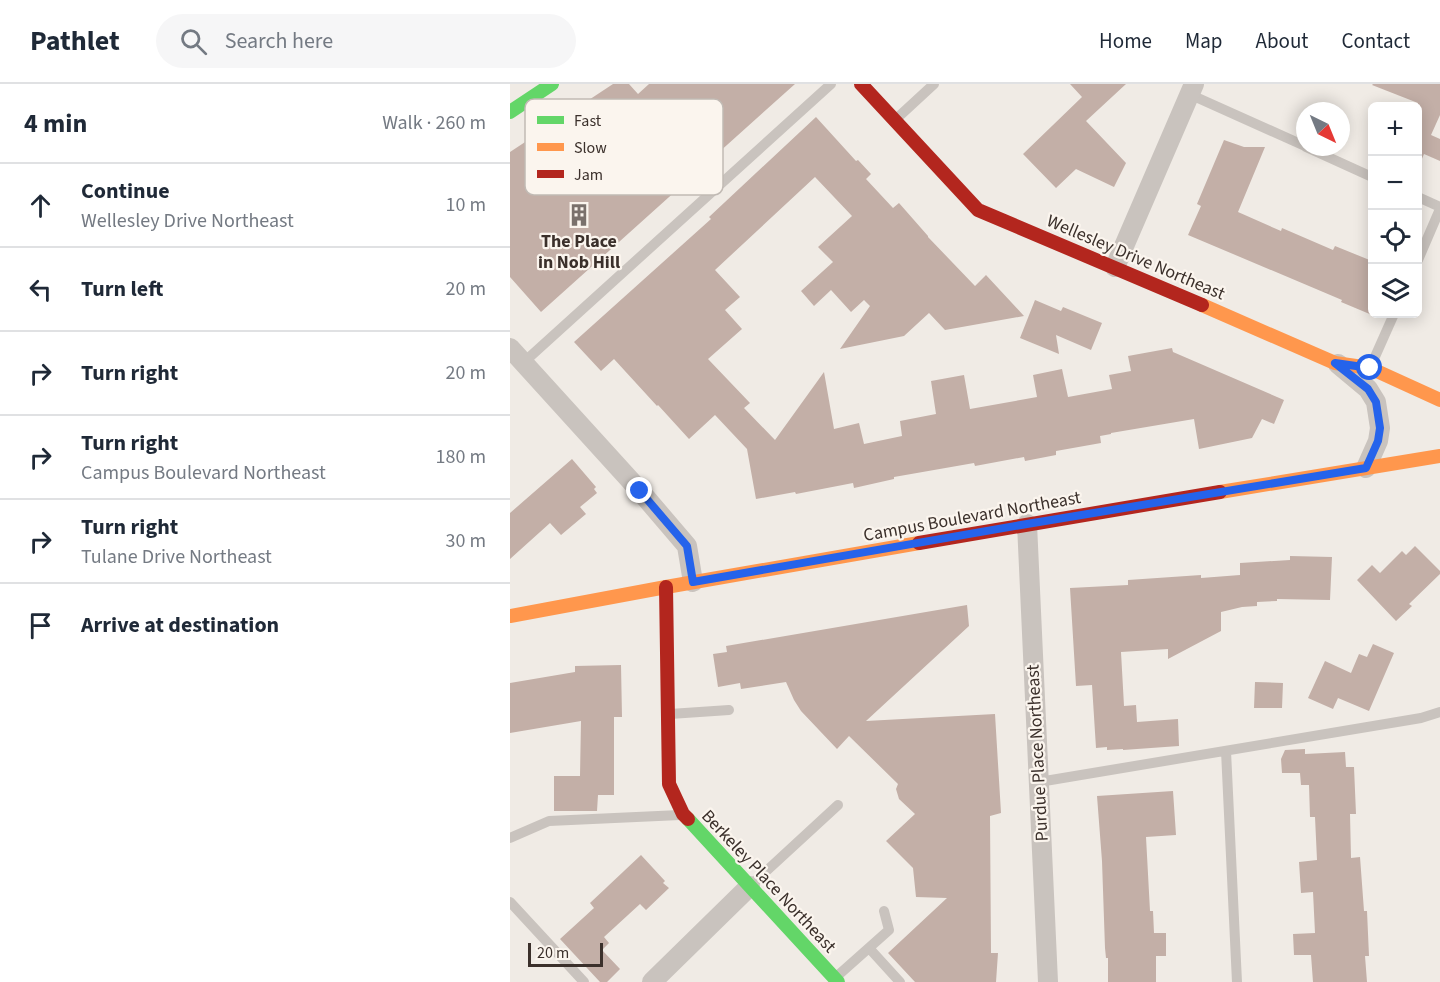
<!DOCTYPE html>
<meta charset="utf-8">
<style>
body{margin:0;font-family:"Source Sans 3",sans-serif;background:#f6f6f7;color:#1f2937}
.controls{position:absolute;right:18px;top:18px;display:grid;overflow:hidden;border-radius:9px;box-shadow:0 3px 15px #0003}
.controls button{width:54px;height:54px;display:grid;place-items:center;padding:0;border:0;border-bottom:2px solid #e0e1e3;background:#fff;color:#1f2937;font:30px sans-serif}
.compass{position:absolute;left:786px;top:18px;width:54px;height:54px;border-radius:50%;background:#fff;box-shadow:0 3px 15px #0003;rotate:137deg}
.scale{position:absolute;left:18px;bottom:15px;width:75px;box-sizing:border-box;padding-left:6px;border:3px solid #3b302b;border-top:0;font-size:16px;line-height:21px;white-space:nowrap;color:#3b302b;-webkit-text-stroke:4px #fbf5ee;paint-order:stroke}
.stop{position:absolute;width:18px;height:18px;margin:-14px;border:4px solid #2563eb;border-radius:50%;background:#fff}
.stop.end{background:#2563eb;border-color:#fff;box-shadow:0 2px 6px #0008}
.list{margin:0;padding:0;list-style:none}
h2{display:flex;justify-content:space-between;align-items:center;height:78px;margin:0;padding:0 24px;font-size:26px}
h2 small{font-size:20px;font-weight:400;color:#747a83}
.list li{display:grid;grid-template-columns:39px 1fr auto;gap:18px;align-items:center;box-sizing:border-box;height:84px;padding:0 24px;border-top:2px solid #e0e1e3}
.list b{display:block;font-size:22px;white-space:nowrap}
.list p{margin:0;font-size:20px;white-space:nowrap;color:#747a83}
.list em{font-size:20px;font-style:normal;color:#747a83}
.icon{flex:none;width:33px;height:33px;fill:none;stroke:currentColor;stroke-width:2;stroke-linecap:round;stroke-linejoin:round}
.map{position:relative;flex:none;width:930px;height:898px;overflow:hidden}
header{display:flex;align-items:center;gap:36px;box-sizing:border-box;height:84px;padding:0 30px;background:#fff;border-bottom:2px solid #e0e1e3}
header strong{font-size:28px}
nav{display:flex;gap:33px;margin-inline-start:auto;font-size:21px}
.search{width:420px;height:54px;background:#f6f6f7;display:flex;align-items:center;gap:15px;box-sizing:border-box;padding:0 21px;border-radius:33px;color:#747a83;font-size:22px}
main{display:flex}
aside{flex:1;background:#fff}
.map>svg:first-child{display:block}
</style>
<header>
<strong>Pathlet</strong>
<div class="search"><svg class="icon" aria-label="search" viewBox="0 0 24 24"><circle cx="10" cy="10" r="6"/><path d="M15 15l6 6"/></svg>Search here</div>
<nav><a>Home</a><a>Map</a><a>About</a><a>Contact</a></nav>
</header>
<main>
<aside>
<h2>4 min<small>Walk · 260 m</small></h2>
<ul class="list">
<li><svg class="icon" aria-label="ahead" viewBox="0 0 24 24"><path d="M12 20V5M6 11l6-6 6 6"/></svg><div><b>Continue</b><p>Wellesley Drive Northeast</p></div><em>10 m</em></li>
<li><svg class="icon" aria-label="left" viewBox="0 0 24 24"><path d="M17 20v-9H6M10 6l-5 5 5 5"/></svg><div><b>Turn left</b></div><em>20 m</em></li>
<li><svg class="icon" aria-label="right" viewBox="0 0 24 24"><path d="M7 20v-9h11M14 6l5 5-5 5"/></svg><div><b>Turn right</b></div><em>20 m</em></li>
<li><svg class="icon" aria-label="right" viewBox="0 0 24 24"><path d="M7 20v-9h11M14 6l5 5-5 5"/></svg><div><b>Turn right</b><p>Campus Boulevard Northeast</p></div><em>180 m</em></li>
<li><svg class="icon" aria-label="right" viewBox="0 0 24 24"><path d="M7 20v-9h11M14 6l5 5-5 5"/></svg><div><b>Turn right</b><p>Tulane Drive Northeast</p></div><em>30 m</em></li>
<li><svg class="icon" aria-label="arrive" viewBox="0 0 24 24"><path d="M6 21V4h12l-3 4 3 4H6"/></svg><div><b>Arrive at destination</b></div></li>
</ul>
</aside>
<div class="map">
<svg width="930" height="898" viewBox="0 0 930 898">
<rect width="100%" height="100%" fill="#f0ebe5"/>
<!-- building -->
<path fill="#c3afa7" d="M 103,0 L 119,0 L 128,10 L 139,0 L 285,0 L 31,228 L 0,193 L 0,68 Z
M 560,0 L 616,0 L 576,37 L 616,79 L 604,103 L 566,85 L 546,104 L 513,70 L 572,13 Z
M 863,0 L 930,0 L 930,31 L 921,51 L 930,55 L 930,77 L 914,70 L 908,84 L 908,19 L 862,1 Z
M 306,33 L 346,77 L 348,76 L 361,90 L 356,95 L 383,124 L 389,119 L 418,152 L 418,153 L 465,202 L 476,191 L 514,232 L 435,246 L 419,229 L 394,252 L 330,265 L 360,222 L 354,216 L 341,228 L 321,206 L 304,222 L 291,207 L 323,178 L 308,163 L 342,132 L 305,93 L 205,186 L 230,213 L 215,226 L 232,245 L 198,275 L 240,319 L 234,324 L 265,356 L 314,288 L 324,345 L 349,339 L 354,360 L 392,352 L 390,337 L 426,330 L 421,297 L 454,291 L 460,325 L 527,313 L 523,291 L 552,285 L 558,313 L 602,305 L 599,291 L 621,287 L 618,272 L 662,264 L 663,268 L 774,316 L 764,340 L 752,335 L 742,354 L 689,365 L 684,335 L 601,349 L 601,350 L 590,352 L 591,359 L 546,367 L 546,371 L 515,377 L 514,373 L 465,382 L 464,379 L 384,393 L 384,395 L 344,404 L 343,399 L 286,410 L 285,408 L 246,415 L 237,365 L 205,331 L 179,355 L 148,321 L 147,322 L 104,275 L 91,287 L 64,258 L 201,135 L 199,133 Z
M 714,56 L 734,63 L 755,63 L 728,128 L 771,147 L 772,144 L 823,166 L 825,162 L 862,177 L 862,231 L 831,218 L 832,216 L 678,151 L 691,122 L 687,120 Z
M 525,216 L 551,227 L 553,223 L 592,239 L 581,266 L 546,251 L 549,270 L 510,254 Z
M 62,375 L 86,403 L 84,405 L 87,409 L 70,423 L 76,430 L 51,451 L 40,439 L 0,475 L 0,429 Z
M 905,462 L 930,487 L 930,490 L 899,520 L 902,522 L 886,537 L 847,496 L 862,481 L 870,489 L 892,467 L 896,471 Z
M 780,472 L 822,473 L 820,516 L 767,515 L 767,517 L 747,518 L 747,522 L 732,523 L 711,528 L 711,547 L 658,575 L 658,565 L 611,568 L 614,622 L 626,621 L 627,638 L 668,635 L 669,662 L 613,666 L 613,665 L 597,666 L 597,663 L 586,664 L 582,601 L 566,602 L 560,504 L 618,501 L 618,496 L 691,491 L 691,494 L 730,491 L 730,479 L 780,476 Z
M 457,521 L 459,542 L 356,637 L 485,630 L 491,729 L 480,732 L 481,869 L 488,869 L 486,898 L 405,898 L 378,869 L 437,814 L 406,813 L 403,784 L 376,757 L 405,730 L 389,715 L 386,705 L 388,700 L 339,652 L 327,665 L 291,627 L 284,616 L 276,598 L 231,605 L 230,599 L 208,603 L 203,570 L 217,568 L 216,562 Z
M 863,560 L 884,569 L 859,627 L 828,614 L 823,625 L 798,614 L 815,577 L 841,589 L 849,570 L 857,573 Z
M 111,581 L 112,633 L 104,633 L 104,711 L 88,711 L 87,727 L 44,727 L 44,692 L 70,692 L 71,637 L 0,649 L 0,599 L 65,588 L 65,582 Z
M 745,598 L 773,599 L 772,624 L 744,624 Z
M 795,665 L 795,670 L 835,668 L 836,683 L 844,683 L 846,730 L 840,730 L 841,774 L 850,773 L 854,827 L 857,827 L 859,872 L 855,872 L 857,898 L 803,898 L 801,871 L 784,871 L 783,850 L 805,849 L 803,808 L 791,809 L 789,778 L 807,776 L 805,733 L 800,733 L 799,701 L 791,701 L 790,689 L 772,689 L 771,675 L 775,666 Z
M 663,707 L 666,751 L 636,753 L 640,827 L 643,827 L 644,849 L 656,849 L 656,872 L 646,872 L 646,898 L 598,898 L 598,874 L 596,874 L 595,864 L 592,777 L 587,712 Z
M 131,771 L 155,797 L 153,799 L 159,804 L 136,826 L 130,820 L 94,853 L 99,859 L 92,866 L 110,885 L 97,898 L 90,898 L 50,855 L 84,824 L 80,819 Z"/>
<g fill="none" stroke-linecap="round" stroke-linejoin="round">
<!-- lane -->
<path stroke="#c9c3be" stroke-width="10" d="M 679,10 L 795,62
M 385,36 L 424,0
M 796,63 L 862,93
M 908,113 L 930,123
M 908,176 L 930,125
M 13,279 L 321,0
M 860,284 L 884,230
M 160,630 L 219,626
M 716,667 L 727,898
M 529,698 L 911,634 L 930,628
M 0,754 L 39,737 L 170,731
M 240,802 L 328,721
M 0,818 L 74,898
M 359,864 L 390,898
M 325,894 L 379,846 L 374,827"/>
<!-- street -->
<path stroke="#c9c3be" stroke-width="20" d="M 605,183 L 684,0
M 0,264 L 130,407 L 177,462 L 183,498
M 828,280 L 858,305 L 866,318 L 870,344 L 868,357 L 856,384
M 517,440 L 538,898
M 142,898 L 240,802"/>
<!-- fast -->
<path stroke="#63d668" stroke-width="14" d="M 0,28 L 42,0
M 178,735 L 328,898"/>
<!-- slow -->
<path stroke="#ff974d" stroke-width="14" d="M 692,221 L 825,279 L 860,284 L 930,316
M 710,408 L 930,372
M 0,532 L 156,503 L 409,459"/>
<!-- jam -->
<path stroke="#b3261e" stroke-width="14" d="M 351,0 L 468,126 L 692,221
M 409,459 L 710,408
M 156,503 L 159,700 L 173,730 L 178,735"/>
</g>
<g fill="none" stroke-linecap="round" stroke-linejoin="round">
<!-- route -->
<path stroke="#2563eb" stroke-width="8" d="M 130,407 L 177,462 L 183,498 L 517,440 L 856,384 L 868,357 L 870,344 L 866,318 L 858,305 L 825,279 L 860,284"/>
</g>
<!-- icons -->
<defs>
<g id="building-bare" transform="scale(1.8)"><path d="M-4-6H4V6H1V3H-1V6H-4ZM-2.5-4.3h1.7v1.8h-1.7ZM.8-4.3h1.7v1.8H.8ZM-2.5-1h1.7V.8h-1.7ZM.8-1h1.7V.8H.8Z" fill="#7a716c" stroke="#fbf5ee" stroke-width="2.5" paint-order="stroke"/></g>
</defs>
<g fill-rule="evenodd">
<use href="#building-bare" x="69" y="131"/>
</g>
<g text-anchor="middle" stroke-width="4.5" stroke-linejoin="round" paint-order="stroke">
<!-- poi labels -->
<g font-size="18" font-weight="bold" fill="#3b302b" stroke="#fbf5ee">
<text x="69" y="163">The Place<tspan x="69" dy="21">in Nob Hill</tspan></text>
</g>
<!-- street labels -->
<g font-size="18" fill="#3b302b" stroke="#fbf5ee">
<text transform="translate(626 173) rotate(23)" y="6">Wellesley Drive Northeast</text>
<text transform="translate(462 432) rotate(-10)" y="6">Campus Boulevard Northeast</text>
<text transform="translate(527 669) rotate(-93)" y="6">Purdue Place Northeast</text>
<text transform="translate(259 797) rotate(47)" y="6">Berkeley Place Northeast</text>
</g>
</g>
<!-- legend -->
<rect x="15" y="15" width="198" height="96" rx="9" fill="#fbf5ee" stroke="#c1bab4" stroke-width="1.5"/>
<rect x="27" y="32" width="27" height="8" fill="#63d668"/>
<rect x="27" y="59" width="27" height="8" fill="#ff974d"/>
<rect x="27" y="86" width="27" height="8" fill="#b3261e"/>
<g font-size="16" fill="#3b302b">
<text x="64" y="42">Fast</text>
<text x="64" y="69">Slow</text>
<text x="64" y="96">Jam</text>
</g>
</svg>
<div class="controls">
<button>+</button>
<button>−</button>
<button><svg class="icon" aria-label="locate" viewBox="0 0 24 24"><circle cx="12" cy="12" r="6"/><path d="M12 2v4M12 18v4M2 12h4M18 12h4"/></svg></button>
<button><svg class="icon" aria-label="layers" viewBox="0 0 24 24"><path d="M12 4l9 5-9 5-9-5zM3 14l9 5 9-5"/></svg></button>
</div>
<svg class="compass" viewBox="-18 -18 36 36"><path d="M0-13l5 13h-10z" fill="#e53935"/><path d="M0 13l5-13h-10z" fill="#747a83"/></svg>
<div class="scale">20 m</div>
<div class="stop" style="left:860px;top:284px"></div>
<div class="stop end" style="left:130px;top:407px"></div>
</div>
</main>
